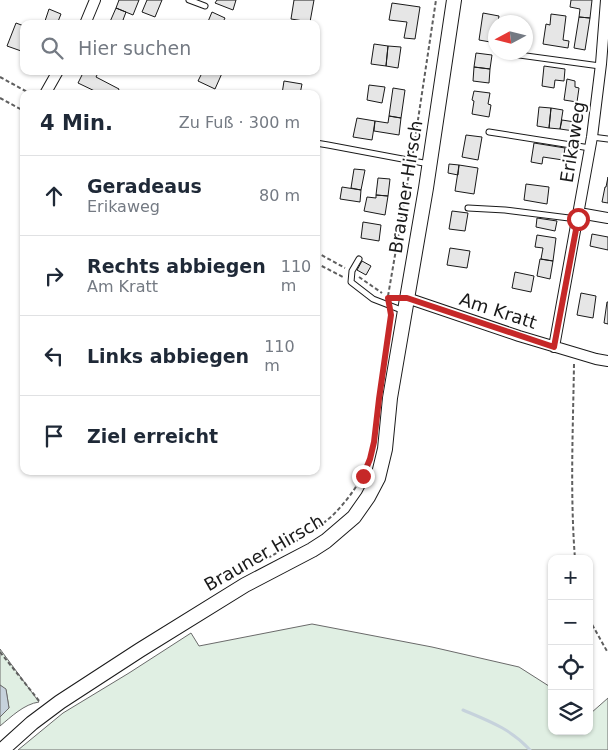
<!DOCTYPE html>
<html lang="de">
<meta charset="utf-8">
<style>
body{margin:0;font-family:"DejaVu Sans",sans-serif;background:#f2f2f3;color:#1f2937}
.controls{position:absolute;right:15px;bottom:15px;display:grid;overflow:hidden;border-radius:10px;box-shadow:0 1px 4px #0004}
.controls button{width:45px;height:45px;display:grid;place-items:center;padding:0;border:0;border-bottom:1px solid #e0e1e3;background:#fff;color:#1f2937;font:25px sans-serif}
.compass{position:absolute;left:488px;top:15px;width:45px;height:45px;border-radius:50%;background:#fff;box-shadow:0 1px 4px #0004;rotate:263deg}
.stop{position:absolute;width:15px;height:15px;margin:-11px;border:4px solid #c62828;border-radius:50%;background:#fff}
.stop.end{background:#c62828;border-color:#fff;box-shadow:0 1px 5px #0008}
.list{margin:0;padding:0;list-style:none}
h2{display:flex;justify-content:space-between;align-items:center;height:65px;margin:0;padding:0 20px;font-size:21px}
h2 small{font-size:16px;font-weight:400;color:#747a83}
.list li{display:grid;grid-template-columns:32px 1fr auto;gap:15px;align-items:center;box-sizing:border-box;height:80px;padding:0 20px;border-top:1px solid #e0e1e3}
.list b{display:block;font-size:19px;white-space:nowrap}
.list p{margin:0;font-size:16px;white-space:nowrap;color:#747a83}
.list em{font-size:16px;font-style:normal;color:#747a83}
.icon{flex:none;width:28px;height:28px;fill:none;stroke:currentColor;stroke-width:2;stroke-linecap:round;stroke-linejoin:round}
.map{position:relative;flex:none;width:608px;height:750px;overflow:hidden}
.search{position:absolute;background:#fff;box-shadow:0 1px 4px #0004;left:20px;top:20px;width:300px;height:55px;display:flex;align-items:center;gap:12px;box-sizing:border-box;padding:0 18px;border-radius:10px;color:#747a83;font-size:19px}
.panel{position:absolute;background:#fff;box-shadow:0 1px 4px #0004;left:20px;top:90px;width:300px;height:385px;border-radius:10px}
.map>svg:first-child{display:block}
</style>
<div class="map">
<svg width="608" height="750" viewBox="0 0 608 750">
<rect width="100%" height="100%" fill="#fff"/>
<!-- green -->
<path fill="#e0efe3" stroke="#6a6a6a" d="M 312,624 L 432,647 L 519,667 L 552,688 L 552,731 L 589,731 L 589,712 L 591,713 L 608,698 L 608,750 L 18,750 L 63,713 L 129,673 L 191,633 L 199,646 Z
M 0,649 L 39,702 C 24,704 11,717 0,726 L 0,717 L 9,708 L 6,690 L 0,685 Z"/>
<!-- water -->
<path fill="#c6d2dc" stroke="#6a6a6a" d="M 0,685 L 6,689 L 9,708 L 0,717 Z"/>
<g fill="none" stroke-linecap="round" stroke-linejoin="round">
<!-- stream -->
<path stroke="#c6d2dc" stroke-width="3" d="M 463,710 C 489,721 511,729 530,750"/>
</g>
<!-- building -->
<path fill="#e6e6e6" stroke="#1a1a1a" d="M 119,0 L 139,0 L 133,15 L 116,8 Z
M 147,0 L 162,0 L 155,17 L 142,12 Z
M 217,0 L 236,0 L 233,10 L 215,3 Z
M 294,0 L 314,0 L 310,22 L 291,19 Z
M 571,0 L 592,0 L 590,18 L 579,17 L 580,9 L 570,7 Z
M 392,3 L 420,7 L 415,39 L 404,38 L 407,22 L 389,20 Z
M 116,8 L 126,12 L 123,20 L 132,24 L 109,24 Z
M 49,9 L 61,14 L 57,24 L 44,24 Z
M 212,12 L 225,18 L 222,24 L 207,24 Z
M 483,13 L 499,16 L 498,22 L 496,22 L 496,43 L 479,40 Z
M 551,14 L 566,16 L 563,40 L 569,41 L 568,48 L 543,44 L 546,24 L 550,25 Z
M 579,17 L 590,18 L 585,50 L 574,48 Z
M 16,23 L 24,26 L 24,52 L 7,46 Z
M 374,44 L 388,46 L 386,66 L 371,64 Z
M 388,46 L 401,47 L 398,68 L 386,66 Z
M 476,53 L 492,55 L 490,69 L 474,67 Z
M 544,66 L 565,69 L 564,81 L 555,80 L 554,88 L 542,86 Z
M 474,67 L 490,69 L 489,83 L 473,81 Z
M 84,71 L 99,71 L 96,77 L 119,89 L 117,94 L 101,94 L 78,83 Z
M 203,71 L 223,71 L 215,89 L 198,81 Z
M 567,79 L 575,81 L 575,87 L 579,88 L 577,102 L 564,100 Z
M 284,81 L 302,84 L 300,94 L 282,94 Z
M 369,85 L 385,87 L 382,103 L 367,100 Z
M 393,88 L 405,90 L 401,118 L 389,116 Z
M 474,91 L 490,93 L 488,104 L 491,105 L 489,117 L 472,114 L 474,101 L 472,100 Z
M 539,107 L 551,108 L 549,128 L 537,126 Z
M 551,108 L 563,110 L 560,129 L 549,128 Z
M 389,116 L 401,118 L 399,135 L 374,131 L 375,121 L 388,123 Z
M 357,118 L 375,121 L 372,140 L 353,137 Z
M 562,120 L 575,122 L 574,131 L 560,129 Z
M 466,135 L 482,137 L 478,160 L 462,157 Z
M 534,143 L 565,148 L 563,160 L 543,157 L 542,164 L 531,162 Z
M 449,164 L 459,165 L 458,175 L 448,173 Z
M 459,165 L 478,168 L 474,194 L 455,191 Z
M 354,169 L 365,170 L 361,190 L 351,188 Z
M 608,177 L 608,203 L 602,202 L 605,187 L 606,187 Z
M 378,178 L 390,179 L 388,196 L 376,195 Z
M 526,184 L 549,187 L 547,204 L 524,200 Z
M 342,187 L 361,190 L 360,202 L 340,199 Z
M 376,195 L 388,196 L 385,215 L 364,211 L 367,197 L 376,198 Z
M 452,211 L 468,213 L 465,231 L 449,229 Z
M 537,218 L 557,221 L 555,231 L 536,227 Z
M 363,222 L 381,225 L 379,241 L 361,238 Z
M 592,234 L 608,237 L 608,250 L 590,246 Z
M 537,235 L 556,238 L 553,261 L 541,259 L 543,248 L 535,247 Z
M 450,248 L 470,251 L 467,268 L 447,265 Z
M 540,259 L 553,261 L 550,279 L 537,276 Z
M 362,261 L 371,266 L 366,275 L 357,270 Z
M 515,272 L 534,276 L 531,292 L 512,288 Z
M 581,293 L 596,296 L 593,318 L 577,315 Z
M 607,302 L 608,302 L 608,324 L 604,323 Z"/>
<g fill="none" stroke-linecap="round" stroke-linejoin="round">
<!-- lane casing -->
<g stroke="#1a1a1a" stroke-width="7">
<path id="lane" d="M 189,0 L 205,6
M 505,53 L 600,66
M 489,132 L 590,148
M 592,137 L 608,139
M 316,143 L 328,145 L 429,164
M 468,208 L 505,210 L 577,219
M 359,259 L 352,271 L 351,282 L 373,299 L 404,311"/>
</g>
<!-- street casing -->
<g stroke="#1a1a1a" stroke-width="12">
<path id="street" d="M 85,24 L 95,0
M 45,94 L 58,71
M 579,213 L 608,218
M 407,298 L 519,336 L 596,359 L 608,361
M 554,347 L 592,137 L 601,64 L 606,0"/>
</g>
<!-- secondary casing -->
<g stroke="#1a1a1a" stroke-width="16">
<path id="secondary" d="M 2,750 L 32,723 L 60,702 L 140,650 L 245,585 L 312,550 L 326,541 L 354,517 L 368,497 L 378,478 L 385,449 L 390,398 L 426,188 L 454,0"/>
</g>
<!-- path -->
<path stroke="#5f5f5f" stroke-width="2" stroke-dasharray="4 2.5" stroke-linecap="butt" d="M 0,77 L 31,94
M 0,98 L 24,111
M 413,153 L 436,0
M 316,252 L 345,268
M 316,263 L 343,277
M 359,277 L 382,293
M 388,296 L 410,168
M 574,364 C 573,429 570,494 575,559
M 268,558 C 288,546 317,530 333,515 C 348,500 360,483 368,464
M 589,619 L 608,653
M 0,652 L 40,702"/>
<!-- lane -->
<use href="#lane" stroke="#fff" stroke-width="5"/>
<!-- street -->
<use href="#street" stroke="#fff" stroke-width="10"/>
<!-- secondary -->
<use href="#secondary" stroke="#fff" stroke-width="14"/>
</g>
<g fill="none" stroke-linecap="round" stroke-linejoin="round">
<!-- route -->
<path stroke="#c62828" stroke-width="6" d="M 363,476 L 370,459 L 374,442 L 379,399 L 391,315 L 388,298 L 407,298 L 554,347 L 578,219"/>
</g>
<g text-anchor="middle" stroke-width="4" stroke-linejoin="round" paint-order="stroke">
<!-- street labels -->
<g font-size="18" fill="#1a1a1a" stroke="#fff">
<text transform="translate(573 142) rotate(-81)" y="6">Erikaweg</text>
<text transform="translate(406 187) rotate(-81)" y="6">Brauner Hirsch</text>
<text transform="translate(498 311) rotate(18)" y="6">Am Kratt</text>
<text transform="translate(264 553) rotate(-30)" y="6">Brauner Hirsch</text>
</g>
</g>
</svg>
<div class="controls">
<button>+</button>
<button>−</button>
<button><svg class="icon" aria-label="locate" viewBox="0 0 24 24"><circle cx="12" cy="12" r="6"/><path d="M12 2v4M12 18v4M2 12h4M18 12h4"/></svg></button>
<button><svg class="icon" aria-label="layers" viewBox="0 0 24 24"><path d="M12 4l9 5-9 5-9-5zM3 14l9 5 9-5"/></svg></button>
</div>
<svg class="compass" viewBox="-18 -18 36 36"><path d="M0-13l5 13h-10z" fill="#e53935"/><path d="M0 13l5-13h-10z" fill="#747a83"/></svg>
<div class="stop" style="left:578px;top:219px"></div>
<div class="stop end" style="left:363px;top:476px"></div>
<div class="search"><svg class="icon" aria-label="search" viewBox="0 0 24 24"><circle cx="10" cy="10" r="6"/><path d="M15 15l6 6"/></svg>Hier suchen</div>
<section class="panel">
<h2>4 Min.<small>Zu Fuß · 300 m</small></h2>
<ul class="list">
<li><svg class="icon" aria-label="ahead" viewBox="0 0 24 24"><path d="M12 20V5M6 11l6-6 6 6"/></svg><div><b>Geradeaus</b><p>Erikaweg</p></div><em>80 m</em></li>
<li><svg class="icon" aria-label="right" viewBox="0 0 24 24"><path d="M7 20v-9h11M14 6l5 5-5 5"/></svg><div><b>Rechts abbiegen</b><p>Am Kratt</p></div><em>110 m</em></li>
<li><svg class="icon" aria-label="left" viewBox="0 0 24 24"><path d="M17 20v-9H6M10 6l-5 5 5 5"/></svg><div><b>Links abbiegen</b></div><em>110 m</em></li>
<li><svg class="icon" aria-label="arrive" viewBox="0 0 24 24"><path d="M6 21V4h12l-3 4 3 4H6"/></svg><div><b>Ziel erreicht</b></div></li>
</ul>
</section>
</div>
